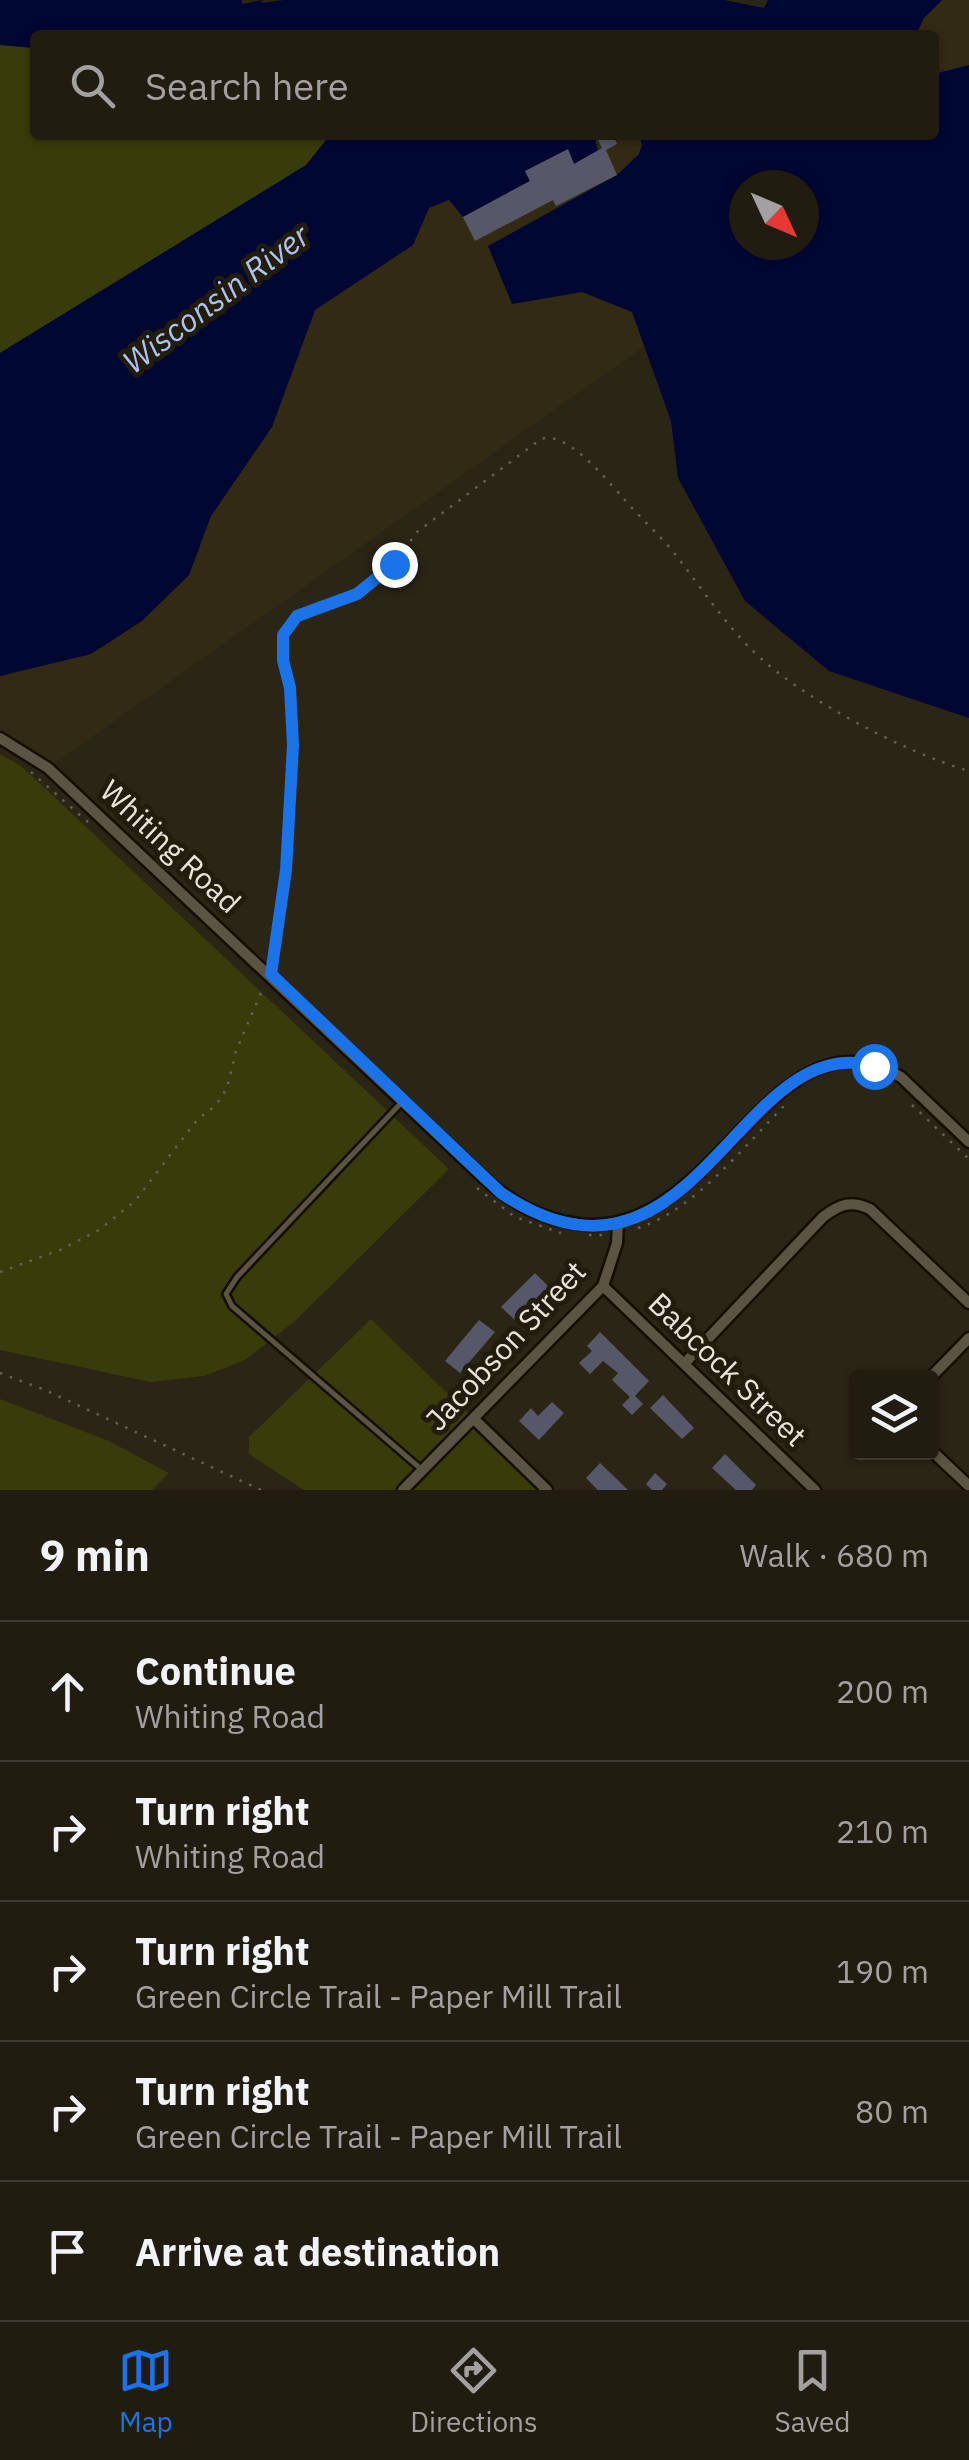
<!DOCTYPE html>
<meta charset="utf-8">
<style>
body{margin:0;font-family:"IBM Plex Sans",sans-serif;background:#282519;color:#f1f3f6}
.controls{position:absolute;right:30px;bottom:30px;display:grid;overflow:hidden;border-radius:10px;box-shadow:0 2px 8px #0004}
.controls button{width:90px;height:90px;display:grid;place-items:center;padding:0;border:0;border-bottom:2px solid #3d3a30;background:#201c10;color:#f1f3f6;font:50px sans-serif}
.compass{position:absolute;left:729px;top:170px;width:90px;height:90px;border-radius:50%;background:#201c10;box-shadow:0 2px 8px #0004;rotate:134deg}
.stop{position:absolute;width:30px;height:30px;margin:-22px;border:8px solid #1a73e8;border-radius:50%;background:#fff}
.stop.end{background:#1a73e8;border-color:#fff;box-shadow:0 2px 10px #0008}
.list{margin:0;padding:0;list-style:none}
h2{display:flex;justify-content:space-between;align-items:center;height:130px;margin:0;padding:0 40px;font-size:42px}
h2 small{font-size:32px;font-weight:400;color:#a2a19f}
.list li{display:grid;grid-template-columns:65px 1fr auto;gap:30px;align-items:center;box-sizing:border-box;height:140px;padding:0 40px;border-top:2px solid #3d3a30}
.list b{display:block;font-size:38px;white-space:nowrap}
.list p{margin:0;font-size:32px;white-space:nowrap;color:#a2a19f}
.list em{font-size:32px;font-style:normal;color:#a2a19f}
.icon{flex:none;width:55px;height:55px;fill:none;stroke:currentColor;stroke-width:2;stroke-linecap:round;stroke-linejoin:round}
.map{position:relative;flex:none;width:969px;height:1490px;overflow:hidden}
.search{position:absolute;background:#201c10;box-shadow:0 2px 8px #0004;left:30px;right:30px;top:30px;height:110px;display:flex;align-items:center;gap:25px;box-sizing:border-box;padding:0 35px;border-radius:10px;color:#a2a19f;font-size:38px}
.sheet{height:830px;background:#201c10}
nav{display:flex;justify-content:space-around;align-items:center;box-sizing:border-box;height:140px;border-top:2px solid #3d3a30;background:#201c10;font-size:28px;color:#a2a19f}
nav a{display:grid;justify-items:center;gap:5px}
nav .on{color:#1a73e8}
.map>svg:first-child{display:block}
</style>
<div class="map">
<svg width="969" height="1490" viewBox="0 0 969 1490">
<rect width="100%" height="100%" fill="#2b2516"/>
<!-- built -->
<path fill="#332a14" d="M 942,0 L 969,0 L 969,69 L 934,82 L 934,35 L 916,35 L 924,18 Z
M 594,135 L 639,135 L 642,145 L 639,154 L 617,175 L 512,304 L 582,292 L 632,312 L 646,345 L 48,768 L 0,738 L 0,676 L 90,654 L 189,575 L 211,516 L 272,427 L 315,310 L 413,245 L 429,208 L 449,200 L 530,181 L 525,171 L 568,149 L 598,150 Z"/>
<!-- green -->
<path fill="#383b0a" d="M 0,45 L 35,48 L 35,135 L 330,135 L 307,165 L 0,353 Z
M 0,754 L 21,766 L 48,791 L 449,1169 L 294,1322 L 245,1360 L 204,1376 L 151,1382 L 0,1350 Z
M 371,1319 L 547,1490 L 304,1490 L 249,1454 L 249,1437 Z
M 0,1399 L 109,1441 L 169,1473 L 152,1490 L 0,1490 Z"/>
<!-- water -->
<path fill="#000733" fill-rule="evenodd" d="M 0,0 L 241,0 L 243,4 L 262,0 L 261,3 L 284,0 L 724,0 L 764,8 L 768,0 L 942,0 L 924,18 L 916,35 L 35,35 L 35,48 L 0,45 Z
M 969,65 L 969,718 L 829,671 L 745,601 L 678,478 L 671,421 L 632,312 L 582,292 L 512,304 L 488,246 L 617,175 L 639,154 L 642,145 L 639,135 L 934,135 L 934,74 ZM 744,185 L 804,185 L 804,245 L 744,245 Z
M 330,135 L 594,135 L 598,151 L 574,164 L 568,150 L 525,171 L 530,181 L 463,217 L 449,200 L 429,208 L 413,245 L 315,310 L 272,427 L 211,516 L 189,575 L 142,621 L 91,654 L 0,676 L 0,353 L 306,165 Z"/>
<!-- building -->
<path fill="#565869" d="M 606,135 L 613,135 L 617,144 L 606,150 L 617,175 L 556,206 L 553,200 L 475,241 L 463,217 L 530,181 L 525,171 L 568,149 L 574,164 L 602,148 L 598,140 Z
M 535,1273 L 551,1289 L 518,1323 L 501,1307 Z
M 479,1320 L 495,1332 L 460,1373 L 445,1361 Z
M 600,1332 L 649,1381 L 635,1396 L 643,1404 L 632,1415 L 622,1405 L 630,1397 L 612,1380 L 618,1373 L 603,1361 L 590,1374 L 579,1363 L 592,1351 L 587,1346 Z
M 663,1395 L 694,1428 L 682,1439 L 650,1408 Z
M 552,1402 L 564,1413 L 539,1440 L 519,1421 L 531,1408 L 538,1416 Z
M 725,1454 L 756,1485 L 752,1490 L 736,1490 L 712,1468 Z
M 600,1463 L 628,1490 L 598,1490 L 586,1478 Z
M 655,1473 L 667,1484 L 662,1490 L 652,1490 L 646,1484 Z"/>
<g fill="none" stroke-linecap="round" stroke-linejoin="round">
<!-- service casing -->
<g stroke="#140e02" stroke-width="10">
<path id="service" d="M 402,1102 L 237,1277 L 226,1294 L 232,1306 L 421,1469"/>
</g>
<!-- minor casing -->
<g stroke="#140e02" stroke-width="15">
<path id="minor" d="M 0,738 L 48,768 L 484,1178 C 512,1203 540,1219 578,1224 C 717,1242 771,1000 901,1077 L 969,1142
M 603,1286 L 815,1490
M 684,1364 L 823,1217 C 840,1204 851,1200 870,1209 L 969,1303
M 930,1378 L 969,1338
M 474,1419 L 547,1490
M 932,1451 L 969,1486
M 403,1490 L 603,1286 L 617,1243 L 618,1222"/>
</g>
<!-- path -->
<path stroke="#666154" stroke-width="2.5" stroke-dasharray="2.5 8" stroke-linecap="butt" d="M 31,772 L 89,823
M 274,963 L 286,870 L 293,745 L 290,688 L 283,661 L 283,635 L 297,616 L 319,606 L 345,599 L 371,585 L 394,564 L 417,532 L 541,439 C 569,429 614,489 633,509 C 647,524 662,538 675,554 C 700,586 722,620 751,649 C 798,697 904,752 969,771
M 912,1105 L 969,1159
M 477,1188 L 515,1217 L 561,1233
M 638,1228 C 695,1210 745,1145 787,1103
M 589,1235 L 606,1235
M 0,1272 L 60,1250 L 99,1230 L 135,1201 L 197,1120 L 216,1105 L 227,1088 L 236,1051 L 263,988
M 0,1373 L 45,1390 L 261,1490"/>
<!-- service -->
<use href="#service" stroke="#5b5443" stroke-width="5"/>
<!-- minor -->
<use href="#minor" stroke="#5b5443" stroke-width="10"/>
</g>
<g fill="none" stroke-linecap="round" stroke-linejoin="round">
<!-- route -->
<path stroke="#1a73e8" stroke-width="12" d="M 394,564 L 357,594 L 297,616 L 283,635 L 283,660 L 290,688 L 293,745 L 286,870 L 271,974 L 501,1193 C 694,1322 738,1028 874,1066"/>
</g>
<g text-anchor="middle" stroke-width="10" stroke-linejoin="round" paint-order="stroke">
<!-- street labels -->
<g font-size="30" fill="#e9e5db" stroke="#221c0c">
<text transform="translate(170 847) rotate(43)" y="10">Whiting Road</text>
<text transform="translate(506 1346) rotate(-47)" y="10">Jacobson Street</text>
<text transform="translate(727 1370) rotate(44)" y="10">Babcock Street</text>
</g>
<!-- water labels -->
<g font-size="32" font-style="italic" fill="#acc3f1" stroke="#221c0c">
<text transform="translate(216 299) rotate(-37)" y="11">Wisconsin River</text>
</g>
</g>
</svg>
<div class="controls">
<button><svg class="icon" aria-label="layers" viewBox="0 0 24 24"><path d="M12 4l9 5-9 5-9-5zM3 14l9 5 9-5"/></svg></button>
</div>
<svg class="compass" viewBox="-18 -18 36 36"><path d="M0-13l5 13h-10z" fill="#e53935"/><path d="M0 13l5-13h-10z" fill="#a2a19f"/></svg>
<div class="stop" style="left:874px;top:1066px"></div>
<div class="stop end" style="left:394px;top:564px"></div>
<div class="search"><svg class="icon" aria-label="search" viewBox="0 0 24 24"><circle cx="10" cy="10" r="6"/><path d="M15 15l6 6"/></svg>Search here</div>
</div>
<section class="sheet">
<h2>9 min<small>Walk · 680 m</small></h2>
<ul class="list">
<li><svg class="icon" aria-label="ahead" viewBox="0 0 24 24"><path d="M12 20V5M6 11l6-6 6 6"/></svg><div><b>Continue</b><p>Whiting Road</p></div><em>200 m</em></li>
<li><svg class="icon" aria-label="right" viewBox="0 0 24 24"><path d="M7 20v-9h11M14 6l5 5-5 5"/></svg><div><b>Turn right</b><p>Whiting Road</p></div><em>210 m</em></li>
<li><svg class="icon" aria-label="right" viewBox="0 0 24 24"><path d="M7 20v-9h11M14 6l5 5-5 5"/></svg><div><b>Turn right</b><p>Green Circle Trail - Paper Mill Trail</p></div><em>190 m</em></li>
<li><svg class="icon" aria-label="right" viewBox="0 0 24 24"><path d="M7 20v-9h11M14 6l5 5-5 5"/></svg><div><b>Turn right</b><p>Green Circle Trail - Paper Mill Trail</p></div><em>80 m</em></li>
<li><svg class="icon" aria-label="arrive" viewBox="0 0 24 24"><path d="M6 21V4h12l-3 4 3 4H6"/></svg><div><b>Arrive at destination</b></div></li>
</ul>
</section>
<nav>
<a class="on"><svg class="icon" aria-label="map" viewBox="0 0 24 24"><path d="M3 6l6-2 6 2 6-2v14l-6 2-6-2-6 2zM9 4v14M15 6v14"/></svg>Map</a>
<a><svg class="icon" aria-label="directions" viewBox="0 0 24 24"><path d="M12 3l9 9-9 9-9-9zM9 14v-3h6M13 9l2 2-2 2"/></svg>Directions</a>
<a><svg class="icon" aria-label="saved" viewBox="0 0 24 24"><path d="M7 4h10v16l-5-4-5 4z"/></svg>Saved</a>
</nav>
